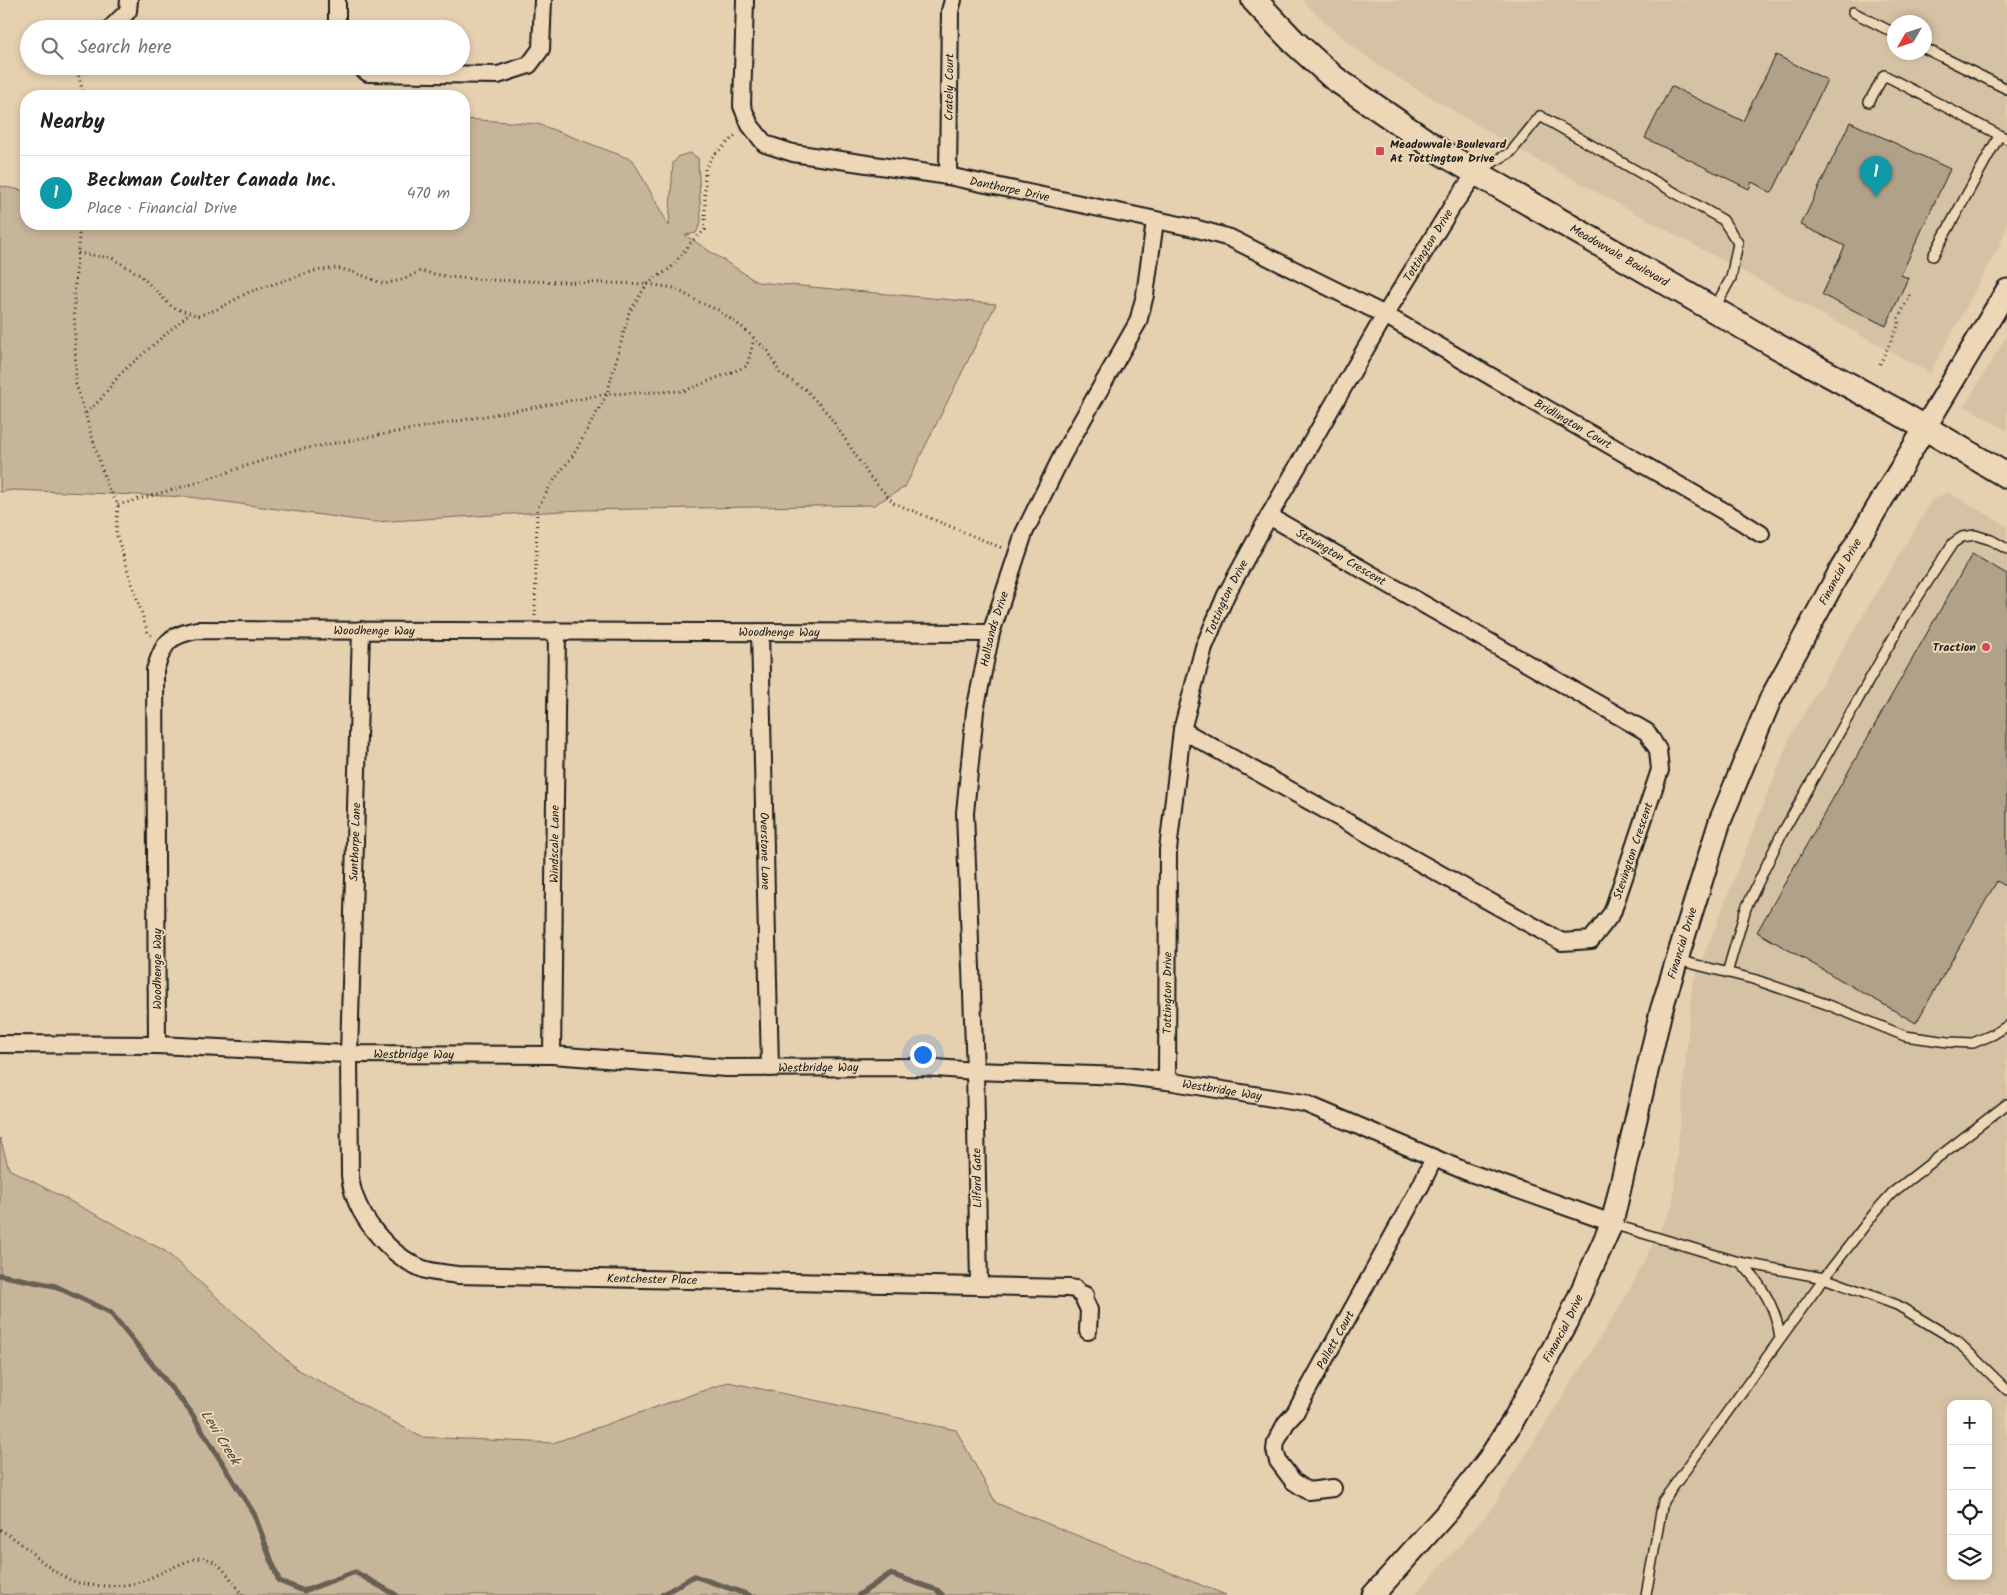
<!DOCTYPE html>
<meta charset="utf-8">
<style>
body{margin:0;font-family:Kalam,sans-serif;background:#f2f2f2;color:#222}
.controls{position:absolute;right:15px;bottom:15px;display:grid;overflow:hidden;border-radius:10px;box-shadow:0 2px 8px #0003}
.controls button{width:45px;height:45px;display:grid;place-items:center;padding:0;border:0;border-bottom:1px solid #e0e0e0;background:#fff;color:#222;font:25px sans-serif}
.compass{position:absolute;left:1887px;top:15px;width:45px;height:45px;border-radius:50%;background:#fff;box-shadow:0 2px 8px #0003;rotate:231deg}
.you{position:absolute;left:922px;top:1054px;width:18px;height:18px;margin:-12px;border:4px solid #fff;border-radius:50%;background:#1a73e8;box-shadow:0 0 0 8px #1a73e833}
.badge{display:grid;place-items:center;width:32px;height:32px;border-radius:50%;background:#d1495b;color:#fff;font-size:16px;font-weight:700}
.pin{position:absolute;translate:-50% -41px;filter:drop-shadow(0 1px 2px #0008)}
.pin::after{content:'';position:absolute;top:26px;width:18px;height:15px;background:inherit;clip-path:polygon(0 0,100% 0,50% 100%)}
.list{margin:0;padding:0;list-style:none}
h2{display:flex;justify-content:space-between;align-items:center;height:65px;margin:0;padding:0 20px;font-size:21px}
h2 small{font-size:16px;font-weight:400;color:#767676}
.list li{display:grid;grid-template-columns:32px 1fr auto;gap:15px;align-items:center;box-sizing:border-box;height:75px;padding:0 20px;border-top:1px solid #e0e0e0}
.list b{display:block;font-size:19px;white-space:nowrap}
.list p{margin:0;font-size:16px;white-space:nowrap;color:#767676}
.list em{font-size:16px;font-style:normal;color:#767676}
.icon{flex:none;width:28px;height:28px;fill:none;stroke:currentColor;stroke-width:2;stroke-linecap:round;stroke-linejoin:round}
.map{position:relative;flex:none;width:2007px;height:1595px;overflow:hidden}
.search{position:absolute;background:#fff;box-shadow:0 2px 8px #0003;left:20px;top:20px;width:450px;height:55px;display:flex;align-items:center;gap:12px;box-sizing:border-box;padding:0 18px;border-radius:28px;color:#767676;font-size:19px}
.panel{position:absolute;background:#fff;box-shadow:0 2px 8px #0003;left:20px;top:90px;width:450px;height:140px;border-radius:20px}
.map>svg:first-child{display:block}
</style>
<div class="map">
<svg width="2007" height="1595" viewBox="0 0 2007 1595">
<rect width="100%" height="100%" fill="#e5d0b0"/>
<filter id="ink" filterUnits="userSpaceOnUse"><feTurbulence type="fractalNoise" baseFrequency=".02" numOctaves="2"/><feDisplacementMap in="SourceGraphic" scale="10" xChannelSelector="R" yChannelSelector="G"/><feConvolveMatrix kernelMatrix="1 2 1 2 8 2 1 2 1" color-interpolation-filters="sRGB"/></filter>
<g filter="url(#ink)">
<!-- built -->
<path fill="#d5c2a4" fill-rule="evenodd" d="M 1302,0 L 2007,0 L 2007,227 L 1998,249 L 1930,373 L 1523,152 L 1380,67 L 1335,32 ZM 1894,22 L 1924,22 L 1924,52 L 1894,52 Z
M 2007,335 L 2007,431 L 1965,406 Z
M 1948,492 L 2007,526 L 2007,1595 L 1415,1595 L 1490,1511 L 1627,1295 L 1673,1204 L 1692,986 L 1790,737 L 1932,500 ZM 1951,1404 L 1988,1404 L 1988,1576 L 1951,1576 Z"/>
<!-- green -->
<path fill="#c7b59a" stroke="#72685b" d="M 464,119 L 538,124 L 633,160 L 669,226 L 673,163 L 679,156 L 690,153 L 698,158 L 701,222 L 696,233 L 685,235 L 757,282 L 996,304 L 905,487 L 874,505 L 580,510 L 373,522 L 189,497 L 13,490 L 0,492 L 0,186 L 26,191 L 26,224 L 464,224 Z
M 0,1138 L 9,1169 L 165,1251 L 297,1369 L 421,1437 L 553,1443 L 728,1382 L 956,1430 L 996,1503 L 1226,1595 L 11,1595 L 0,1594 Z"/>
<g fill="none" stroke-linecap="round" stroke-linejoin="round">
<!-- stream -->
<path stroke="#686054" stroke-width="5.5" d="M 0,1275 L 55,1286 L 110,1312 L 190,1411 L 254,1514 L 279,1581 L 304,1591 L 355,1572 L 396,1595
M 662,1595 L 694,1576 L 749,1595
M 859,1595 L 890,1574 L 937,1590 L 942,1595"/>
</g>
<!-- building -->
<path fill="#b0a189" stroke="#1c1c1c" d="M 1776,55 L 1827,80 L 1772,193 L 1752,182 L 1749,189 L 1645,138 L 1671,86 L 1743,121 Z
M 1850,122 L 1950,169 L 1901,275 L 1908,278 L 1886,326 L 1822,295 L 1845,246 L 1801,225 Z
M 1972,554 L 2007,574 L 2007,887 L 1997,881 L 1916,1023 L 1757,932 Z"/>
<g fill="none" stroke-linecap="round" stroke-linejoin="round">
<!-- service casing -->
<g stroke="#1c1c1c" stroke-width="12">
<path id="service" d="M 1853,12 L 1894,33
M 1924,48 L 2007,89
M 1869,102 L 1884,75 L 2007,139
M 1478,171 L 1511,152 L 1540,116 L 1723,220 L 1738,243 L 1731,278 L 1714,309
M 1933,256 L 1999,136
M 1677,960 L 1753,979 L 1826,1004 L 1905,1036 L 1948,1042 L 1973,1043 L 1994,1034 L 2007,1026
M 1727,973 L 1746,908 L 1780,837 L 1905,617 L 1945,555 L 1953,543 L 1962,537 L 1975,535 L 1991,540 L 2007,549
M 2007,1104 L 1892,1193 L 1876,1211 L 1824,1278 L 1897,1305 L 1957,1341 L 2007,1390
M 1612,1224 L 1739,1262 L 1824,1278 L 1663,1501 L 1646,1595
M 1740,1262 C 1762,1284 1777,1308 1780,1339"/>
</g>
<!-- minor casing -->
<g stroke="#1c1c1c" stroke-width="20">
<g id="minor">
<path d="M 337,0 L 337,29"/>
<path id="s1" d="M 745,0 L 742,106 L 750,125 L 765,144 L 793,153 L 948,176 L 1194,228 L 1230,238 L 1385,315 L 1739,520 L 1761,534"/>
<path d="M 110,29 L 128,11 L 129,0"/>
<path d="M 359,66 L 368,73 L 498,75 L 529,65 L 541,49 L 543,0"/>
<path id="s2" d="M 948,176 L 950,11 L 953,0"/>
<path id="s3" d="M 361,630 L 349,1054 L 350,1175 C 353,1213 388,1255 423,1269 C 434,1273 446,1273 457,1275 L 1068,1288 L 1076,1289 L 1079,1293 L 1085,1295 L 1084,1299 L 1089,1310 L 1088,1331"/>
<path id="s4" d="M 760,632 L 770,1068"/>
<path id="s5" d="M 1182,730 L 1562,942 L 1591,940 L 1612,913 L 1660,770 L 1658,750 L 1647,732 L 1269,516"/>
<path id="s6" d="M 0,1044 L 157,1045 L 349,1054 L 552,1055 L 726,1068 L 923,1067 L 975,1071 L 1125,1076 L 1167,1081 L 1304,1103 L 1465,1171 L 1612,1223"/>
<path id="s7" d="M 157,1045 L 155,670 C 164,642 168,636 197,630 L 991,633"/>
<path id="s8" d="M 552,1055 L 557,631"/>
<path id="s9" d="M 1167,1081 L 1168,850 L 1182,730 L 1204,647 L 1226,595 L 1269,516 L 1385,315 L 1453,205 L 1476,173"/>
<path id="s10" d="M 979,1285 L 975,1071 L 965,813 L 975,711 L 991,633 L 1024,533 L 1063,454 L 1138,322 L 1145,295 L 1155,221"/>
<path id="s11" d="M 1333,1488 L 1308,1491 L 1293,1481 L 1278,1461 L 1275,1450 L 1276,1442 L 1286,1423 L 1295,1413 L 1421,1185 L 1434,1158"/>
</g>
</g>
<!-- tertiary casing -->
<g stroke="#1c1c1c" stroke-width="25">
<g id="tertiary">
<path id="s12" d="M 1373,1595 L 1450,1509 L 1488,1460 L 1514,1419 L 1568,1321 L 1612,1223 L 1661,1011 L 1720,821 L 1771,698 L 1842,567 L 2007,290"/>
</g>
</g>
<!-- secondary casing -->
<g stroke="#1c1c1c" stroke-width="28">
<g id="secondary">
<path id="s13" d="M 1254,0 L 1294,42 L 1334,78 L 1444,154 L 1773,344 L 1893,409 L 2007,476"/>
</g>
</g>
<!-- path -->
<path stroke="#1c1c1c" stroke-width="3" stroke-dasharray="1 4" stroke-linecap="butt" d="M 76,66 L 84,96
M 80,224 L 74,295 L 76,384 L 106,483 L 118,505 L 116,533 L 148,633 L 152,636
M 78,253 L 112,258 L 140,275 L 172,307 L 198,316 L 218,309 L 249,292 L 314,271 L 337,268 L 356,273 L 384,284 L 405,279 L 420,271 L 449,277 L 489,280 L 647,284 L 674,288 L 701,303 L 718,310 L 742,327 L 768,351 L 780,373 L 806,390 L 829,415 L 870,477 L 894,503 L 1002,548
M 1880,364 L 1899,324 L 1898,319 L 1910,295
M 86,413 L 100,400 L 121,373 L 190,313
M 118,505 L 192,484 L 291,451 L 607,394 L 684,391 L 747,366 L 754,339
M 535,616 L 537,509 L 552,483 L 574,454 L 607,394 L 629,313 L 647,284 L 671,268 L 692,241 L 705,230 L 705,169 L 712,157 L 737,134
M 0,1530 C 29,1544 47,1574 79,1583 C 97,1587 123,1587 140,1582 C 155,1577 193,1555 204,1558 C 222,1562 232,1581 242,1595"/>
<!-- service -->
<use href="#service" stroke="#edd7b6" stroke-width="9"/>
<!-- minor -->
<use href="#minor" stroke="#edd7b6" stroke-width="16"/>
<!-- tertiary -->
<use href="#tertiary" stroke="#edd7b6" stroke-width="21"/>
<!-- secondary -->
<use href="#secondary" stroke="#edd7b6" stroke-width="24"/>
</g>
</g>
<!-- markers -->
<g fill="#d1495b" stroke="#edd7b6" stroke-width="2">
<rect x="1375" y="146" width="10" height="10" rx="2.5"/>
<circle cx="1986" cy="647" r="5"/>
</g>
<g text-anchor="middle" stroke-width="4" stroke-linejoin="round" paint-order="stroke">
<!-- street labels -->
<g font-size="12" fill="#1c1c1c" stroke="#edd7b6">
<text dy="4" stroke="none"><textPath href="#s2" startOffset="89">Crately Court</textPath></text>
<text dy="4" stroke="none"><textPath href="#s1" startOffset="400">Danthorpe Drive</textPath></text>
<text dy="4" stroke="none"><textPath href="#s9" startOffset="898">Tottington Drive</textPath></text>
<text dy="4" stroke="none"><textPath href="#s13" startOffset="448">Meadowvale Boulevard</textPath></text>
<text dy="4" stroke="none"><textPath href="#s1" startOffset="1016">Bridlington Court</textPath></text>
<text transform="translate(1341 557) rotate(30)" y="4">Stevington Crescent</text>
<text dy="4" stroke="none"><textPath href="#s12" startOffset="1139">Financial Drive</textPath></text>
<text dy="4" stroke="none"><textPath href="#s9" startOffset="492">Tottington Drive</textPath></text>
<text dy="4" stroke="none"><textPath href="#s7" startOffset="615">Woodhenge Way</textPath></text>
<text dy="4" stroke="none"><textPath href="#s10" startOffset="659">Hallsands Drive</textPath></text>
<text dy="4" stroke="none"><textPath href="#s7" startOffset="1020">Woodhenge Way</textPath></text>
<text transform="translate(355 842) rotate(-88)" y="4">Sunthorpe Lane</text>
<text dy="4" stroke="none"><textPath href="#s8" startOffset="211">Windscale Lane</textPath></text>
<text dy="4" stroke="none"><textPath href="#s4" startOffset="219">Overstone Lane</textPath></text>
<text dy="4" stroke="none"><textPath href="#s5" startOffset="564">Stevington Crescent</textPath></text>
<text dy="4" stroke="none"><textPath href="#s12" startOffset="734">Financial Drive</textPath></text>
<text transform="translate(157 969) rotate(-90)" y="4">Woodhenge Way</text>
<text dy="4" stroke="none"><textPath href="#s9" startOffset="88">Tottington Drive</textPath></text>
<text dy="4" stroke="none"><textPath href="#s6" startOffset="414">Westbridge Way</textPath></text>
<text dy="4" stroke="none"><textPath href="#s6" startOffset="819">Westbridge Way</textPath></text>
<text dy="4" stroke="none"><textPath href="#s6" startOffset="1224">Westbridge Way</textPath></text>
<text transform="translate(977 1178) rotate(-91)" y="4">Lilford Gate</text>
<text dy="4" stroke="none"><textPath href="#s3" startOffset="899">Kentchester Place</textPath></text>
<text dy="4" stroke="none"><textPath href="#s12" startOffset="329">Financial Drive</textPath></text>
<text dy="4" stroke="none"><textPath href="#s11" startOffset="206">Pallett Court</textPath></text>
</g>
<!-- poi labels -->
<g font-size="12" font-weight="bold" fill="#1c1c1c" stroke="#edd7b6" text-anchor="start">
<text x="1390" y="148">Meadowvale Boulevard<tspan x="1390" dy="14">At Tottington Drive</tspan></text>
<text x="1976" y="651" text-anchor="end">Traction</text>
</g>
<!-- water labels -->
<g font-size="14" font-style="italic" fill="#48443d" stroke="#edd7b6">
<text transform="translate(221 1437) rotate(58)" y="5">Levi Creek</text>
</g>
</g>
</svg>
<div class="controls">
<button>+</button>
<button>−</button>
<button><svg class="icon" aria-label="locate" viewBox="0 0 24 24"><circle cx="12" cy="12" r="6"/><path d="M12 2v4M12 18v4M2 12h4M18 12h4"/></svg></button>
<button><svg class="icon" aria-label="layers" viewBox="0 0 24 24"><path d="M12 4l9 5-9 5-9-5zM3 14l9 5 9-5"/></svg></button>
</div>
<svg class="compass" viewBox="-18 -18 36 36"><path d="M0-13l5 13h-10z" fill="#e53935"/><path d="M0 13l5-13h-10z" fill="#767676"/></svg>
<div class="you"></div>
<div class="pin badge" style="left:1876px;top:197px;background:#0f9aa8">1</div>
<div class="search"><svg class="icon" aria-label="search" viewBox="0 0 24 24"><circle cx="10" cy="10" r="6"/><path d="M15 15l6 6"/></svg>Search here</div>
<section class="panel">
<h2>Nearby<small></small></h2>
<ul class="list">
<li><span class="badge" style="background:#0f9aa8">1</span><div><b>Beckman Coulter Canada Inc.</b><p>Place · Financial Drive</p></div><em>470 m</em></li>
</ul>
</section>
</div>
